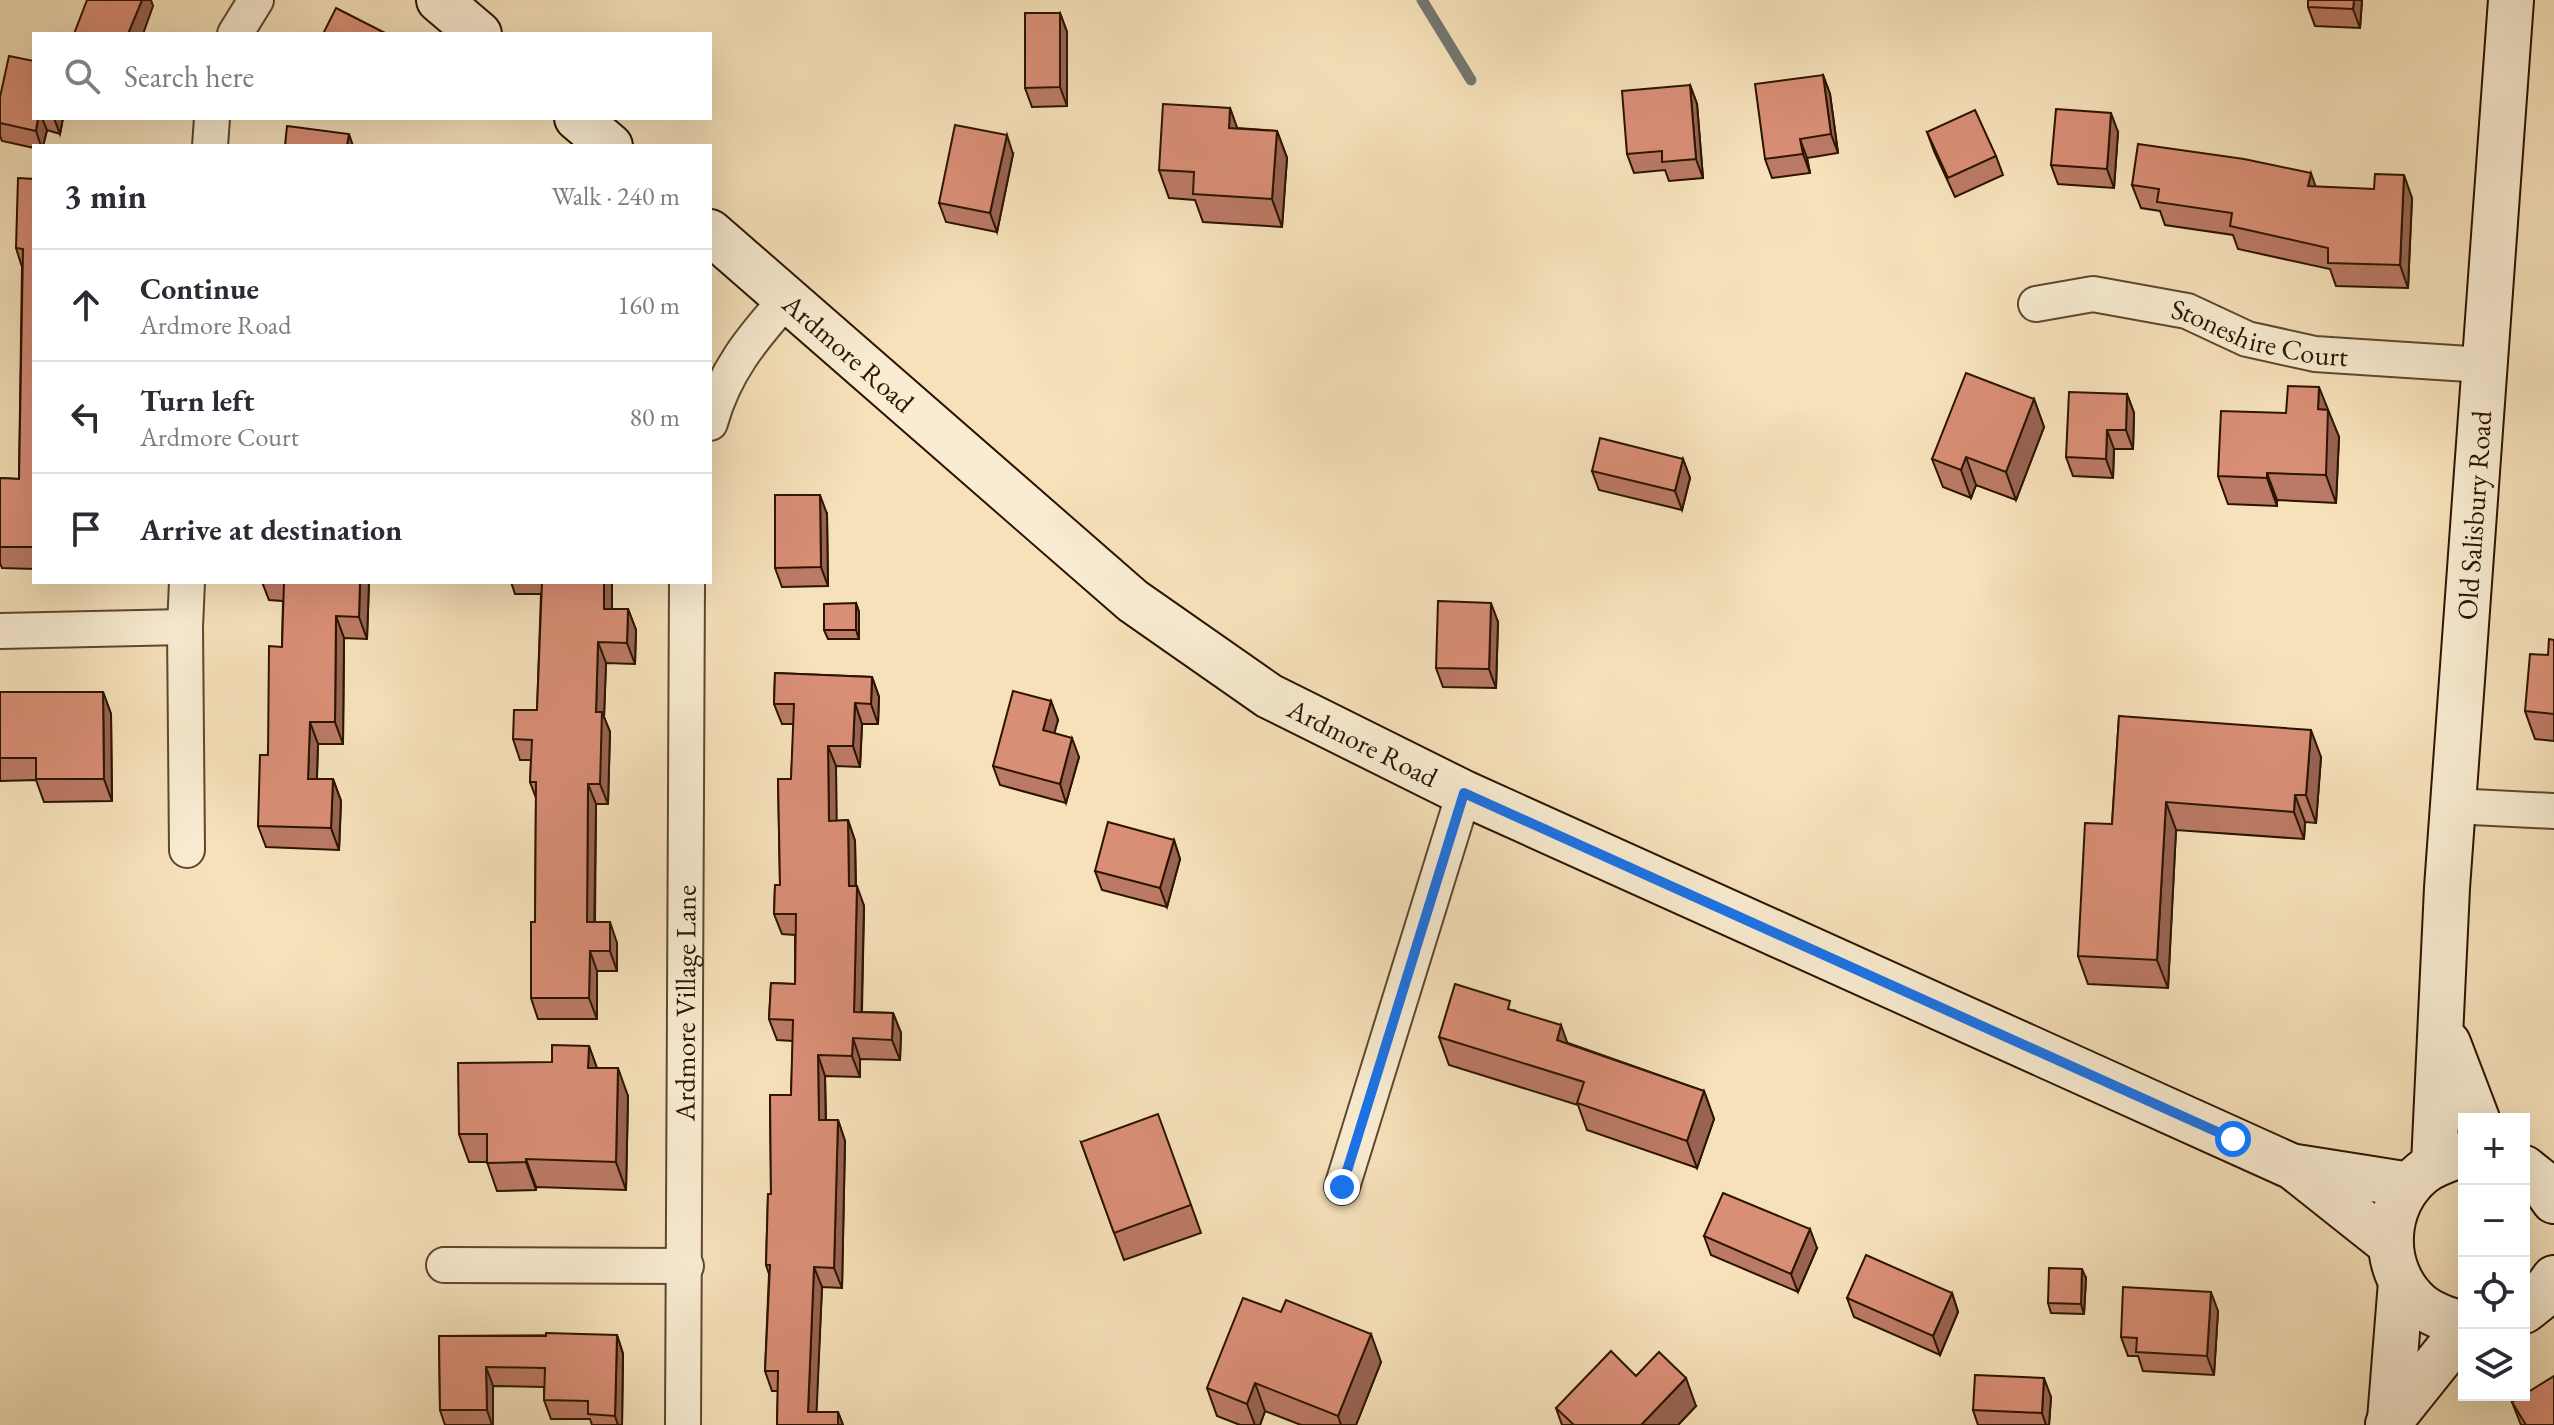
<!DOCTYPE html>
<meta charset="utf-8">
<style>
body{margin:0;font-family:"EB Garamond",serif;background:#f7f7f7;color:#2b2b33}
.controls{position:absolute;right:24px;bottom:24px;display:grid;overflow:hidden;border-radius:0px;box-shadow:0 8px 32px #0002}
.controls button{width:72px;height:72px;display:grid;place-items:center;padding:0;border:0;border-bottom:2px solid #e1e1e2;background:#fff;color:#2b2b33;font:40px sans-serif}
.stop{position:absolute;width:24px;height:24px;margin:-18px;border:6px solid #1a73e8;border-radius:50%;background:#fff}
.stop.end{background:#1a73e8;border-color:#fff;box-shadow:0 2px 8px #0008}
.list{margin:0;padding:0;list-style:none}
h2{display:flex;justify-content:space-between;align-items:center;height:104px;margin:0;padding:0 32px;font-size:34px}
h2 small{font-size:26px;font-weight:400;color:#7c7c81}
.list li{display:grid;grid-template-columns:52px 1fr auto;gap:24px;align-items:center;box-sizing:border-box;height:112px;padding:0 32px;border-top:2px solid #e1e1e2}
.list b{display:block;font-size:30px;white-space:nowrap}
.list p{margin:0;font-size:26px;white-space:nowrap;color:#7c7c81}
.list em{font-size:26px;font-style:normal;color:#7c7c81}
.icon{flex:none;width:44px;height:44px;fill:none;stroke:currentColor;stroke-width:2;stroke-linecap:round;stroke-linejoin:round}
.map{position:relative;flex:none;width:2554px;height:1425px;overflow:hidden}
.search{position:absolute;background:#fff;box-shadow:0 8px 32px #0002;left:32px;top:32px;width:680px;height:88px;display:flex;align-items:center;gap:20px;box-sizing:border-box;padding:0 28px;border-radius:0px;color:#7c7c81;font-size:30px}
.panel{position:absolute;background:#fff;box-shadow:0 8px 32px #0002;left:32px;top:144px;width:680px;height:440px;border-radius:0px}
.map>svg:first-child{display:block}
</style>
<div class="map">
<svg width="2554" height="1425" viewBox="0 0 2554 1425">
<rect width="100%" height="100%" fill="#f6e1ba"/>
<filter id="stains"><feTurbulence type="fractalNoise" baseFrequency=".0025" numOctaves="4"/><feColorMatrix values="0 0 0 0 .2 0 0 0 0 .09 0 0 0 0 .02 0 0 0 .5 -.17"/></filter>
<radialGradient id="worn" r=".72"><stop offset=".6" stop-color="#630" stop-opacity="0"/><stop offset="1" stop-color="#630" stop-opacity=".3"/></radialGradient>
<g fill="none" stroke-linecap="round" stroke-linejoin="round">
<!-- stream -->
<path stroke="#737870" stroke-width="11" d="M 1422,0 L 1471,80"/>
<!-- street casing -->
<g stroke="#5e472e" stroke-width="38">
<g id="street">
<path d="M 235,34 L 256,0"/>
<path d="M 210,146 L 212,118"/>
<path id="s1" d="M 2036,304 L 2093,294 L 2187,311 L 2247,339 L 2315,354 L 2484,365"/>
<path d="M 710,423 C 724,372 752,338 786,300"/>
<path d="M 0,631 L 185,627"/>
<path d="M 2452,806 L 2554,811"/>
<path d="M 187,850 L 185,627 L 187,582"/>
<path d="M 1342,1187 L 1464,793"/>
<path d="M 444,1265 L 686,1266"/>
<path id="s2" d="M 683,1425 L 687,582"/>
</g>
</g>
<!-- secondary casing -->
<g stroke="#2c1400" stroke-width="48">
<g id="secondary">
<path d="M 439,0 L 479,34"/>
<path d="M 577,118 L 610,146"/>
<path id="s3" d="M 710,232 L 1133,601 L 1269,696 L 1464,793 L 2293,1167 L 2390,1244"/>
<path d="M 2448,1043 L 2477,1119"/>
<path d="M 2461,1155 C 2447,1160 2433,1164 2422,1173 C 2382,1205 2380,1270 2419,1304 C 2432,1315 2448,1320 2464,1324"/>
<path id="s4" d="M 2434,1164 L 2447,888 L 2511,0"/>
<path d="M 2296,1167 L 2410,1185"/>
<path d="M 2524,1168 L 2539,1180 L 2554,1201"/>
<path d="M 2524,1311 L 2538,1300 L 2554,1278"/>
<path d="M 2390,1420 L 2401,1282"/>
<path d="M 2388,1424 L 2464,1329"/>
</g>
</g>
<!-- street -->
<use href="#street" stroke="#f9ecd2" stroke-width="34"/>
<!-- secondary -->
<use href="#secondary" stroke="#f9ecd2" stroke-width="44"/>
</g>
<!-- wall -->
<path fill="#bb7a65" stroke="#2c1400" stroke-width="2" d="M 2308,0 L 2362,0 L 2360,28 L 2315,26 L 2308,7 Z
M 1060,13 L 1067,32 L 1067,106 L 1032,107 L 1025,88 Z
M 1823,75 L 1830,94 L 1838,153 L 1807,158 L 1810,173 L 1772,178 L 1765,159 Z
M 1690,85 L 1697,104 L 1703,178 L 1669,181 L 1665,170 L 1634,173 L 1627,154 Z
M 0,97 L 34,118 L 63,118 L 60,134 L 47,130 L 43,146 L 34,146 L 34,148 L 2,141 L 0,136 Z
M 1230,108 L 1237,128 L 1277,131 L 1287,158 L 1282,227 L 1203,222 L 1195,200 L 1169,198 L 1159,170 Z
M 1927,132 L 1996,156 L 2003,175 L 1955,197 L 1934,151 Z
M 2118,132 L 2114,188 L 2058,184 L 2051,165 Z
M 1013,154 L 997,232 L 946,222 L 939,203 Z
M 34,179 L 34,569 L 2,568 L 0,563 L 0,478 L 19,479 L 22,267 L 16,248 Z
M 2132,185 L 2412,198 L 2408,288 L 2336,286 L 2330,269 L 2238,249 L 2233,235 L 2165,225 L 2160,211 L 2141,208 Z
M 2127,394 L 2134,413 L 2133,449 L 2114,449 L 2113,478 L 2073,476 L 2066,457 Z
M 2034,399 L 2044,427 L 2016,500 L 1976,485 L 1971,498 L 1943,487 L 1932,459 Z
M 2327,409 L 2339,437 L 2336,503 L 2277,500 L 2277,506 L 2228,504 L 2218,476 L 2286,413 Z
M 1683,459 L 1690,478 L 1682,510 L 1599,490 L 1592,471 Z
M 827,514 L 828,586 L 782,587 L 775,568 Z
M 262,582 L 369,582 L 367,639 L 344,638 L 343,744 L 318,744 L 317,779 L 333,779 L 341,801 L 339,850 L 266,847 L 258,826 L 282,647 L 283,601 L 269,600 Z
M 511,582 L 612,582 L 612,609 L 628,609 L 636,630 L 635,664 L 606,663 L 604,717 L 610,732 L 608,804 L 596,804 L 595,922 L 617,943 L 617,971 L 597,971 L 597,1019 L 538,1019 L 531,998 L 535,922 L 536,798 L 530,782 L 531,760 L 520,760 L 513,739 L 537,710 L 541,594 L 515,594 Z
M 856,603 L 859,612 L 859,639 L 828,639 L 824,630 Z
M 1498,622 L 1496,688 L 1443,687 L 1436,668 Z
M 2554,640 L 2554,741 L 2535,739 L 2525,711 Z
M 775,673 L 872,677 L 879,697 L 878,724 L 862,724 L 860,767 L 836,766 L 836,821 L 848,820 L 855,841 L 856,886 L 864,906 L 862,1012 L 893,1013 L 901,1033 L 900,1060 L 860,1059 L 860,1077 L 825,1076 L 826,1120 L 838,1120 L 845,1141 L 842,1288 L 822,1287 L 816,1412 L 838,1412 L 843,1425 L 777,1425 L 778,1391 L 772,1391 L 765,1371 L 769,1274 L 766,1265 L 768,1194 L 771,1194 L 770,1095 L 791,1095 L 793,1041 L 777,1040 L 769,1019 L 771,983 L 795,984 L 795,935 L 782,934 L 774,914 L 775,885 L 780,885 L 778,779 L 791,779 L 794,724 L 782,724 L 774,704 Z
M 0,692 L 103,692 L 111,714 L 112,801 L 44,802 L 36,780 L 0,781 Z
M 1051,701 L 1058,720 L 1054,733 L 1079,757 L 1066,803 L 1000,785 L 993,766 Z
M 2119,716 L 2321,757 L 2316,823 L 2305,822 L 2304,839 L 2176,830 L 2168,988 L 2088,984 L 2078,956 L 2112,824 Z
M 1174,840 L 1180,859 L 1167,907 L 1102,890 L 1095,871 Z
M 1514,1010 L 1568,1043 L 1704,1091 L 1714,1119 L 1697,1168 L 1587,1130 L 1578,1105 L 1449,1065 L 1439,1037 Z
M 589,1046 L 597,1068 L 628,1096 L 626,1190 L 536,1187 L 536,1190 L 497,1191 L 487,1162 L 469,1162 L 459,1134 L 552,1062 Z
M 1081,1142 L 1191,1205 L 1201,1233 L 1124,1260 Z
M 1704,1236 L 1817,1248 L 1798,1292 L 1711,1255 Z
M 2086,1278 L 2084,1314 L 2051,1313 L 2048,1303 Z
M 1952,1293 L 1958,1312 L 1940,1355 L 1854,1317 L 1847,1298 Z
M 2218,1311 L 2214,1375 L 2143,1371 L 2138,1356 L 2128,1356 L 2121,1337 Z
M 1281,1312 L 1381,1362 L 1356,1425 L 1301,1425 L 1265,1411 L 1260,1425 L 1240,1425 L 1217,1416 L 1207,1388 Z
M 617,1335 L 623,1354 L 622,1425 L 592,1425 L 590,1419 L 551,1419 L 544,1400 L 544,1387 L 493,1386 L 493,1425 L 445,1425 L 440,1410 L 439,1336 Z
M 1636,1376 L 1696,1406 L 1678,1425 L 1562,1425 L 1556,1408 Z
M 2051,1397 L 2049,1425 L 1978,1425 L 1973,1410 Z
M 2512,1402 L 2554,1425 L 2521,1425 Z"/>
<!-- shaded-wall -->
<path fill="#986353" stroke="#2c1400" stroke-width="2" d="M 142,0 L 151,0 L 153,6 L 143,34 L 128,34 Z
M 2354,0 L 2362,0 L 2360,28 L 2353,9 Z
M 1060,13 L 1067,32 L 1067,106 L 1060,87 Z
M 1823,75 L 1830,94 L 1838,153 L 1831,134 Z
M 1690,85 L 1697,104 L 1703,178 L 1696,159 Z
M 1230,108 L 1240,136 L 1229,128 Z
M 2111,113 L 2118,132 L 2114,188 L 2107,169 Z
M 38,118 L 42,118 L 47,130 L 43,146 L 41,146 L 36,131 Z
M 54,118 L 63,118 L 60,134 Z
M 1277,131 L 1287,158 L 1282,227 L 1272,199 Z
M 349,134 L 353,146 L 347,146 Z
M 1007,135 L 1013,154 L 997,232 L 990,213 Z
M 1800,139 L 1807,158 L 1810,173 L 1803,154 Z
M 2311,173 L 2319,196 L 2308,186 Z
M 2404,175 L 2412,198 L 2408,288 L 2400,265 Z
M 2319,387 L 2339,437 L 2336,503 L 2326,475 L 2318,409 Z
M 2127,394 L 2134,413 L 2133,449 L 2126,430 Z
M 2034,399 L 2044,427 L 2016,500 L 2006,472 Z
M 2107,430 L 2114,449 L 2113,478 L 2106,459 Z
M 1966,457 L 1976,485 L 1971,498 L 1961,470 Z
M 1683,459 L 1690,478 L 1682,510 L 1675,491 Z
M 2267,473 L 2277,500 L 2277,506 L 2267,478 Z
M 820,495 L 827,514 L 828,586 L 821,567 Z
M 360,582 L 369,582 L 367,639 L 359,617 Z
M 604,582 L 612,582 L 612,629 L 604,609 Z
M 856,603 L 859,612 L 859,639 L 856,630 Z
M 1491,603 L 1498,622 L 1496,688 L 1489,669 Z
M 628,609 L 636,630 L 635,664 L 627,643 Z
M 336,616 L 344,638 L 343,744 L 335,722 Z
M 598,642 L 606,663 L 604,717 L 610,732 L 608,804 L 600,784 L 596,712 Z
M 872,677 L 879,697 L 878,724 L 871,704 Z
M 103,692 L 111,714 L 112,801 L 104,779 Z
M 1051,701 L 1058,720 L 1050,749 L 1043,730 Z
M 855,703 L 862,724 L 860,767 L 853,746 Z
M 310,722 L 318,744 L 316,801 L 308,779 Z
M 2311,730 L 2321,757 L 2316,823 L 2306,795 Z
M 1072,738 L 1079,757 L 1066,803 L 1060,784 Z
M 828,746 L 836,766 L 837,841 L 829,821 Z
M 333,779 L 341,801 L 339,850 L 331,828 Z
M 588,784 L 596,804 L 594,943 L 587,922 Z
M 2295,795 L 2305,822 L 2304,839 L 2294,812 Z
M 2166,802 L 2176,830 L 2168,988 L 2157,960 Z
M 848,820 L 855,841 L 856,906 L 849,886 Z
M 1174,840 L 1180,859 L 1167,907 L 1160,888 Z
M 857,886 L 864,906 L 861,1032 L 854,1012 Z
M 610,922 L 617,943 L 617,971 L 610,951 Z
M 590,951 L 597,971 L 597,1019 L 589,998 Z
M 893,1013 L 901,1033 L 900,1060 L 892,1040 Z
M 1561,1025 L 1571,1053 L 1557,1040 Z
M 853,1038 L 860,1059 L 860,1077 L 852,1056 Z
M 589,1046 L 599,1074 L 588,1068 Z
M 818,1055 L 825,1076 L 826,1140 L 819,1120 Z
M 618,1068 L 628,1096 L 626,1190 L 616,1162 Z
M 1704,1091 L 1714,1119 L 1697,1168 L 1687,1141 Z
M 838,1120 L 845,1141 L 842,1288 L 834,1268 Z
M 526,1159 L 536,1187 L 536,1190 L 526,1162 Z
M 1810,1229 L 1817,1248 L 1798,1292 L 1791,1274 Z
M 814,1267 L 822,1287 L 816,1425 L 808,1412 Z
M 2082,1269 L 2086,1278 L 2084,1314 L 2081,1304 Z
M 2211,1292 L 2218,1311 L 2214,1375 L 2207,1356 Z
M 1952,1293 L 1958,1312 L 1940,1355 L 1933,1336 Z
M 1371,1334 L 1381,1362 L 1356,1425 L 1341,1425 L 1338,1416 Z
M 617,1335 L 623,1354 L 622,1425 L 618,1425 L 615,1416 Z
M 486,1367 L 493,1386 L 493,1425 L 492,1425 L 487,1410 Z
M 1686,1378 L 1696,1406 L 1678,1425 L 1641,1425 Z
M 2044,1378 L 2051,1397 L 2049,1425 L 2046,1425 L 2042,1413 Z
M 1255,1383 L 1265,1411 L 1260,1425 L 1255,1425 L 1247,1404 Z
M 838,1412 L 843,1425 L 838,1425 Z"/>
<!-- building -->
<path fill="#d98e76" stroke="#2c1400" stroke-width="2" d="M 87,0 L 142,0 L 128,34 L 74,34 Z
M 2308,0 L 2354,0 L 2353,9 L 2308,7 Z
M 336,8 L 387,34 L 323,34 Z
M 1025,13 L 1060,13 L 1060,87 L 1025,88 Z
M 9,56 L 34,61 L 34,118 L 38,118 L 36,131 L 0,123 L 0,97 Z
M 1823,75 L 1831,134 L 1800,139 L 1803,154 L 1765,159 L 1755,84 Z
M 1690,85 L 1696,159 L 1662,162 L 1662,151 L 1627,154 L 1622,91 Z
M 1163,104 L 1230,108 L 1229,128 L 1277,131 L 1272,199 L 1193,194 L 1194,172 L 1159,170 Z
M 2056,109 L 2111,113 L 2107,169 L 2051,165 Z
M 1975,110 L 1996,156 L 1948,178 L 1927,132 Z
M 955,125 L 1007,135 L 990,213 L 939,203 Z
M 287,126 L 349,134 L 347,146 L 285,146 Z
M 2138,144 L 2244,159 L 2311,173 L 2308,186 L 2374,189 L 2375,174 L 2404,175 L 2400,265 L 2328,263 L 2328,248 L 2230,226 L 2232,213 L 2157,202 L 2159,189 L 2132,185 Z
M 18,178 L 34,179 L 34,547 L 0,547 L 0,478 L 19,479 L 23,249 L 16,248 Z
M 1966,373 L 2034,399 L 2006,472 L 1966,457 L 1961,470 L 1932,459 Z
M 2288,386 L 2319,387 L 2318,409 L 2328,410 L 2326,475 L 2267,473 L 2267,478 L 2218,476 L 2221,411 L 2286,413 Z
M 2069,392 L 2127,394 L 2126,430 L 2107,430 L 2106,459 L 2066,457 Z
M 1600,438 L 1683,459 L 1675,491 L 1592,471 Z
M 775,495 L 820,495 L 821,567 L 775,568 Z
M 284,582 L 360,582 L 359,617 L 336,616 L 335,722 L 310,722 L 308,779 L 333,779 L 331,828 L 258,826 L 260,755 L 268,755 L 269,646 L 282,647 Z
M 542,582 L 604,582 L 604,609 L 628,609 L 627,643 L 598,642 L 596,712 L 602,712 L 600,784 L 588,784 L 587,922 L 610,922 L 610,951 L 590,951 L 589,998 L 531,998 L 531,922 L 535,922 L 536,782 L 530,782 L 532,740 L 513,739 L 514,710 L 537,710 Z
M 1438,601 L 1491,603 L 1489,669 L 1436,668 Z
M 856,603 L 856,630 L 824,630 L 824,604 Z
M 2549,639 L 2554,640 L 2554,714 L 2525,711 L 2530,654 L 2548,655 Z
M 775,673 L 872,677 L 871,704 L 855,703 L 853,746 L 828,746 L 829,821 L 848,820 L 849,886 L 857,886 L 854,1012 L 893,1013 L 892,1040 L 853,1038 L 852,1056 L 818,1055 L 819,1120 L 838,1120 L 834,1268 L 814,1267 L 808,1412 L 838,1412 L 838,1425 L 777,1425 L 778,1371 L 765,1371 L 770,1265 L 766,1265 L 768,1194 L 771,1194 L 770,1095 L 791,1095 L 793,1020 L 769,1019 L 771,983 L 795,984 L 796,914 L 774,914 L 775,885 L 780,885 L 778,779 L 791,779 L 794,704 L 774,704 Z
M 1013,691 L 1051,701 L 1043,730 L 1072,738 L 1060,784 L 993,766 Z
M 0,692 L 103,692 L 104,779 L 36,779 L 36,758 L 0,758 Z
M 2119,716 L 2311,730 L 2306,795 L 2295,795 L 2294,812 L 2166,802 L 2157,960 L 2078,956 L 2085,823 L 2112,824 Z
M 1108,822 L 1174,840 L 1160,888 L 1095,871 Z
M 1455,984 L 1510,1001 L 1508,1009 L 1561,1025 L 1557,1040 L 1704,1091 L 1687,1141 L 1577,1103 L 1584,1082 L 1439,1037 Z
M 552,1045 L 589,1046 L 588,1068 L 618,1068 L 616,1162 L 526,1159 L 526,1162 L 487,1163 L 487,1134 L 459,1134 L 458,1063 L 552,1062 Z
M 1158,1114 L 1191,1205 L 1114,1233 L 1081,1142 Z
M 1723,1193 L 1810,1229 L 1791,1274 L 1704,1236 Z
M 1866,1255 L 1952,1293 L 1933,1336 L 1847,1298 Z
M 2049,1268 L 2082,1269 L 2081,1304 L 2048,1303 Z
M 2123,1287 L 2211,1292 L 2207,1356 L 2136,1352 L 2137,1338 L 2121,1337 Z
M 1243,1298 L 1281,1312 L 1286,1300 L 1371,1334 L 1338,1416 L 1255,1383 L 1247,1404 L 1207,1388 Z
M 546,1333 L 617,1335 L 615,1416 L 588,1414 L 588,1401 L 544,1400 L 545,1368 L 486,1367 L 487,1410 L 440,1410 L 439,1336 L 546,1336 Z
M 1611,1351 L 1636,1376 L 1659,1352 L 1686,1378 L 1641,1425 L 1574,1425 L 1556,1408 Z
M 1975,1375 L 2044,1378 L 2042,1413 L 1973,1410 Z
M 2554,1376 L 2554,1425 L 2526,1425 L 2512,1402 Z"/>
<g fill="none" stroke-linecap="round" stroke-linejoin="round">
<!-- route -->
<path stroke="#1a73e8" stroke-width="10" d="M 1342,1187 L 1464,793 L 2233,1139"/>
</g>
<g text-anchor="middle" stroke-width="8" stroke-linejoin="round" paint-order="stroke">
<!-- street labels -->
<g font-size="28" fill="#2c1400" stroke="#f9ecd2">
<text dy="10" stroke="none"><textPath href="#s1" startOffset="230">Stoneshire Court</textPath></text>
<text dy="10" stroke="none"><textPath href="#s3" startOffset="184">Ardmore Road</textPath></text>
<text dy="10" stroke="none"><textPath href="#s4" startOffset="650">Old Salisbury Road</textPath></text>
<text dy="10" stroke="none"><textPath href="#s3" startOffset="832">Ardmore Road</textPath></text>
<text dy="10" stroke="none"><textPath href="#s2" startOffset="422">Ardmore Village Lane</textPath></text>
</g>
</g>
<rect width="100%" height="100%" filter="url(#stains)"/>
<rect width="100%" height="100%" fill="url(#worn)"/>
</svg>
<div class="controls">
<button>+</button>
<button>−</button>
<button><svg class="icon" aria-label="locate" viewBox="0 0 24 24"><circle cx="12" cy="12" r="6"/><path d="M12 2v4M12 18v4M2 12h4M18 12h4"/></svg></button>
<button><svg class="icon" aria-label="layers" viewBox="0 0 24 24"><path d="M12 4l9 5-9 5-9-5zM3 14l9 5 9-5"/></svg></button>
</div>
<div class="stop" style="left:2233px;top:1139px"></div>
<div class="stop end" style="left:1342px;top:1187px"></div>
<div class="search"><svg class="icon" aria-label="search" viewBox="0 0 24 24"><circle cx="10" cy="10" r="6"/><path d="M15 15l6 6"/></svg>Search here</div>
<section class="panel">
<h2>3 min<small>Walk · 240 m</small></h2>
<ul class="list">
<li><svg class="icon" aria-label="ahead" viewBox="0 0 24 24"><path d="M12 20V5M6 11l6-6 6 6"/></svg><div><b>Continue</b><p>Ardmore Road</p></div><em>160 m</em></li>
<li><svg class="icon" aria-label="left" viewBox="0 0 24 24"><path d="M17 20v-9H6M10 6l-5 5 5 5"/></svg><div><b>Turn left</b><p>Ardmore Court</p></div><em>80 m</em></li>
<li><svg class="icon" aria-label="arrive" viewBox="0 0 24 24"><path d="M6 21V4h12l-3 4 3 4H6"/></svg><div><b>Arrive at destination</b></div></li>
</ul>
</section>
</div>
